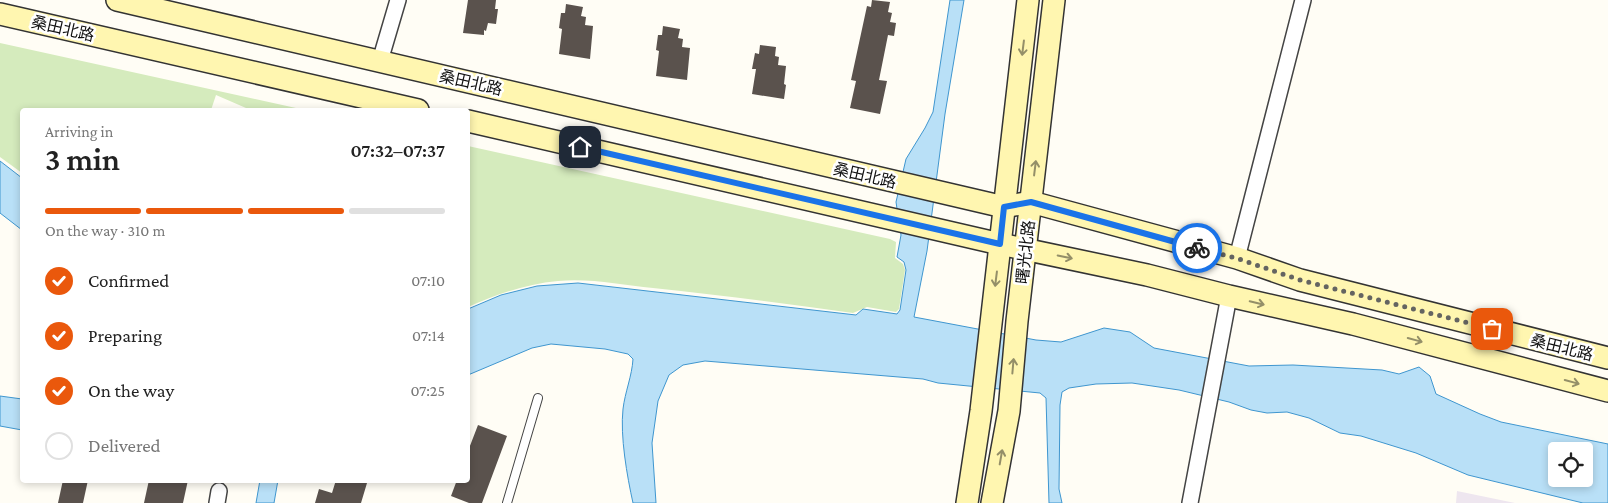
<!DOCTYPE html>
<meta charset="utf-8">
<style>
body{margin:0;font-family:"Crimson Pro","Noto Sans SC",serif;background:#f2f2f2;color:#222;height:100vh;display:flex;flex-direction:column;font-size:19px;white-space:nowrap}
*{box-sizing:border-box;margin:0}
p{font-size:16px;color:#767676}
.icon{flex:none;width:28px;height:28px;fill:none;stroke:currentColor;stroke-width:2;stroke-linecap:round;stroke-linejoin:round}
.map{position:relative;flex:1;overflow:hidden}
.panel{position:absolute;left:20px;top:108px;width:450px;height:375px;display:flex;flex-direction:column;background:#fff;border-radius:5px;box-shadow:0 2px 8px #0003}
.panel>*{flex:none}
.buttons{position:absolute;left:1548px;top:442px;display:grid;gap:10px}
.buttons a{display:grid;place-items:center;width:45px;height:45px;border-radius:5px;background:#fff;box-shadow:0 2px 8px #0003;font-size:25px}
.pin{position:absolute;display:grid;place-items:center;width:42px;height:42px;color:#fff;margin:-21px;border-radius:10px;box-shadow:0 2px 8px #0006}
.courier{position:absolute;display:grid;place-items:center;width:50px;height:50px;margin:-25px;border:4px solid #1a73e8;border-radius:50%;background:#fff;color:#222;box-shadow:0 1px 6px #0007}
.head em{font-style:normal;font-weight:600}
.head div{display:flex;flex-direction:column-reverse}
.head{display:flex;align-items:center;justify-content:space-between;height:85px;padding:0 25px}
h1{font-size:32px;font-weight:600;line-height:38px}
.bar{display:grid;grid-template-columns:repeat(4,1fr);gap:8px 5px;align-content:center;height:60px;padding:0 25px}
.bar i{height:6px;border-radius:4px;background:#e0e0e0}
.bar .active{background:#ea580c}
.bar p{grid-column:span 4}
ol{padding:0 25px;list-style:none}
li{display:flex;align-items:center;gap:15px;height:55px}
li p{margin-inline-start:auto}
li .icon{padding:5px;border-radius:50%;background:#ea580c;color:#fff;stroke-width:4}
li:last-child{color:#767676}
li i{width:28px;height:28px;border:2px solid #e0e0e0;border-radius:50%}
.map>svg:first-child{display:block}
</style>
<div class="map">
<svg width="1608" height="503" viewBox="0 0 1608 503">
<rect width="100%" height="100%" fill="#fffdf5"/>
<!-- industrial -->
<path fill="#eee6ef" d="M 1457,491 L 1515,503 L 1456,503 Z"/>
<!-- green -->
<g fill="#d5ebbd">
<path d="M 0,43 L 305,110 L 245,110 L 246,108 L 216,95 L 211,110 L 22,110 L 22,173 L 0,157 Z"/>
<path d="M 468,146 L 890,239 L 896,242 L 895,258 L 903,264 L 905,270 L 899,309 L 896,312 L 867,307 L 853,313 C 787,304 720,295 653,288 C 622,285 590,278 558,281 C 526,284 497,294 468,307 Z"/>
</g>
<!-- water -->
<g fill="#b9e0f7" stroke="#3f96cf" fill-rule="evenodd">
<path d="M 950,0 L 964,0 L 945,114 L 927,251 L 914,317 L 1036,340 L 1061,342 L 1104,328 L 1130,332 L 1154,348 L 1249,366 L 1293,365 L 1382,370 L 1399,374 L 1419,367 L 1430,376 L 1436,394 L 1480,414 L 1501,422 L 1608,444 L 1608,503 L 1583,503 L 1468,475 L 1416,453 L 1361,436 L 1340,433 L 1309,418 L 1287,412 L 1267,413 L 1251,410 L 1229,402 L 1179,390 L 1132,383 L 1096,384 L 1069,388 L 1062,392 L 1060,405 L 1059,489 L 1062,503 L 1049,503 L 1046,398 L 1040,393 L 938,383 L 923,379 L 705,361 L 683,365 L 669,375 L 658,401 L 652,443 L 656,503 L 633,503 C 627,476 620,436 623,409 C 625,392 632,376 633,359 L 628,354 L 605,349 L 551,344 L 532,348 L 468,375 L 468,309 L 501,295 L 537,286 L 578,283 L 856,315 L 863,309 L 897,314 L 900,310 L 906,270 L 904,262 L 897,257 L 901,235 L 896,202 L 906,159 L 925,128 L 933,112 ZM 1556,451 L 1584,451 L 1584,479 L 1556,479 Z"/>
<path d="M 0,161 L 22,178 L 22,230 L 0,213 Z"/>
<path d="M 0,396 L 22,399 L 22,430 L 0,426 Z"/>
<path d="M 260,480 L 278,480 L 274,503 L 256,503 Z"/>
</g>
<!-- building -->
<g fill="#5a524d">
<path d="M 468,0 L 496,0 L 495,9 L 498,9 L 496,24 L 488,23 L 486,31 L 484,30 L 484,35 L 463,33 Z"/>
<path d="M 872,0 L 890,2 L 888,12 L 892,13 L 890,22 L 896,23 L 894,36 L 888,35 L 879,80 L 887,81 L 880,114 L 850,108 L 856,81 L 851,80 L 867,6 L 871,7 Z"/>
<path d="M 566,4 L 583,7 L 581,16 L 586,17 L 585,25 L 593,26 L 590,59 L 559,54 L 562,29 L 559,28 L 561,13 L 565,13 Z"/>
<path d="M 663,26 L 680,29 L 678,38 L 683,39 L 682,47 L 690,48 L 687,80 L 656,76 L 659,51 L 656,50 L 658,35 L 662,35 Z"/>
<path d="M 760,45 L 776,47 L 775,56 L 779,57 L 778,65 L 786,66 L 784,84 L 786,85 L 784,99 L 752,94 L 756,69 L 752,69 L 755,53 L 759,54 Z"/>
<path d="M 478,425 L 507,436 L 482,503 L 469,503 L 451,496 L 457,480 L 468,480 L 468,451 Z"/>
<path d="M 63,480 L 88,480 L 83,503 L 58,503 Z"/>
<path d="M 149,480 L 188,480 L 183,503 L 144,503 Z"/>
<path d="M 336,480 L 358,480 L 367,483 L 361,503 L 315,503 L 319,489 L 332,493 Z"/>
</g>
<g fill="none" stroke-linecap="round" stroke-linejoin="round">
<!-- lane casing -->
<g stroke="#444" stroke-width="10">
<path id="lane" d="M 507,503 L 538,398"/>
</g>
<!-- street casing -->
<g stroke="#444" stroke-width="18">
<g id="street">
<path d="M 380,61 L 398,0"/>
<path d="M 1237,258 L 1303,0"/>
<path d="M 217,503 L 219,491"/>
<path d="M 1190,503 L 1229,296"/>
</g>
</g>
<!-- secondary casing -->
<g stroke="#333" stroke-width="24">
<g id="secondary">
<path d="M 117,0 L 1004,207 L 1031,202 L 1237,258 L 1300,280 L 1608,358"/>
<path d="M 0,14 L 418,110"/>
<path d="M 468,121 L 1000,244 L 1147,275 L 1229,296 L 1353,324 L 1608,391"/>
<path d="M 967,503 L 981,411 L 1028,0"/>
<path d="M 992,503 L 1009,411 L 1017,321 L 1054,0"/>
</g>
</g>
<!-- lane -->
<use href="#lane" stroke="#fff" stroke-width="8"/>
<!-- street -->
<use href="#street" stroke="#fff" stroke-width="15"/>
<!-- secondary -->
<use href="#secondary" stroke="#fff6b0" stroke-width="21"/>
</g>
<!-- one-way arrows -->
<defs><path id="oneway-shaft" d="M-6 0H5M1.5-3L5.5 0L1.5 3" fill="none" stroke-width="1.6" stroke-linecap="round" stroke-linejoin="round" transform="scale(1.25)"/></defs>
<g stroke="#948f68">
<use href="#oneway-shaft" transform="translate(1023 48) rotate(97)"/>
<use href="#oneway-shaft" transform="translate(1035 168) rotate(-83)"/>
<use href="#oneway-shaft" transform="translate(1065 257) rotate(12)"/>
<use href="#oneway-shaft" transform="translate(996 279) rotate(97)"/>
<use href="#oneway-shaft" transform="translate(1257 303) rotate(13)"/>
<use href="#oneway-shaft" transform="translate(1415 340) rotate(15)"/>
<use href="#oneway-shaft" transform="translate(1013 366) rotate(-85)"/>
<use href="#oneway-shaft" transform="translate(1572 382) rotate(15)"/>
<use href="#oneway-shaft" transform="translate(1001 457) rotate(-80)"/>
</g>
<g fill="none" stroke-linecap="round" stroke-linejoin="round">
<!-- done -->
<path stroke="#646461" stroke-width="5" stroke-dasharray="0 9" d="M 1197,248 L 1236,258 L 1300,280 L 1492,329"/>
<!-- route -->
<path stroke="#1a73e8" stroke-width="6" d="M 580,147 L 1000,244 L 1004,207 L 1031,202 L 1197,248"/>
</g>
<g text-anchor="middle" stroke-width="5" stroke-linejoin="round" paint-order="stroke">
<!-- street labels -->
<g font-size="16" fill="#111" stroke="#fff">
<text transform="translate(63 28) rotate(13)" y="6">桑田北路</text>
<text transform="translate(471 82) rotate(13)" y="6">桑田北路</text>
<text transform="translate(865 175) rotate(13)" y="6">桑田北路</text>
<text transform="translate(1025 252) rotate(-84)" y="6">曙光北路</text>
<text transform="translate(1562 347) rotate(14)" y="6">桑田北路</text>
</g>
</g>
</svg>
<div class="buttons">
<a><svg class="icon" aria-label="locate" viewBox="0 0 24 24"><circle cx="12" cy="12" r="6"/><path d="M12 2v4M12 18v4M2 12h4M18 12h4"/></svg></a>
</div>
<div class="pin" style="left:1492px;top:329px;background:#ea580c"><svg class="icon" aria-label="bag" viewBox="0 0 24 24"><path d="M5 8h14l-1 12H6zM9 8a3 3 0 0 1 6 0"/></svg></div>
<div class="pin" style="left:580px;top:147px;background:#1f2937"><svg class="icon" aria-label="home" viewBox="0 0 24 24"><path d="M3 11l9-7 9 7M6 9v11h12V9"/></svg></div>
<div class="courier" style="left:1197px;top:248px"><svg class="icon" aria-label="bike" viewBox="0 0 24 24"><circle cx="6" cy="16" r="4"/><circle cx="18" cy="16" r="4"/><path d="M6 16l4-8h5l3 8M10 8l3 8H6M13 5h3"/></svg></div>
<section class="panel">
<div class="head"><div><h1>3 min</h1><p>Arriving in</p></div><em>07:32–07:37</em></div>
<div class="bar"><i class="active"></i><i class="active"></i><i class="active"></i><i></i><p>On the way · 310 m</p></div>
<ol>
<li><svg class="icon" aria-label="check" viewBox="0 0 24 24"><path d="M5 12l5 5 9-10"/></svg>Confirmed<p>07:10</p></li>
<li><svg class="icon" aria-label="check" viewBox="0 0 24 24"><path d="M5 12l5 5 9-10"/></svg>Preparing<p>07:14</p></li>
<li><svg class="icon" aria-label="check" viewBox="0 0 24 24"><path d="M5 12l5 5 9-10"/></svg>On the way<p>07:25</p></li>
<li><i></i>Delivered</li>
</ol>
</section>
</div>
